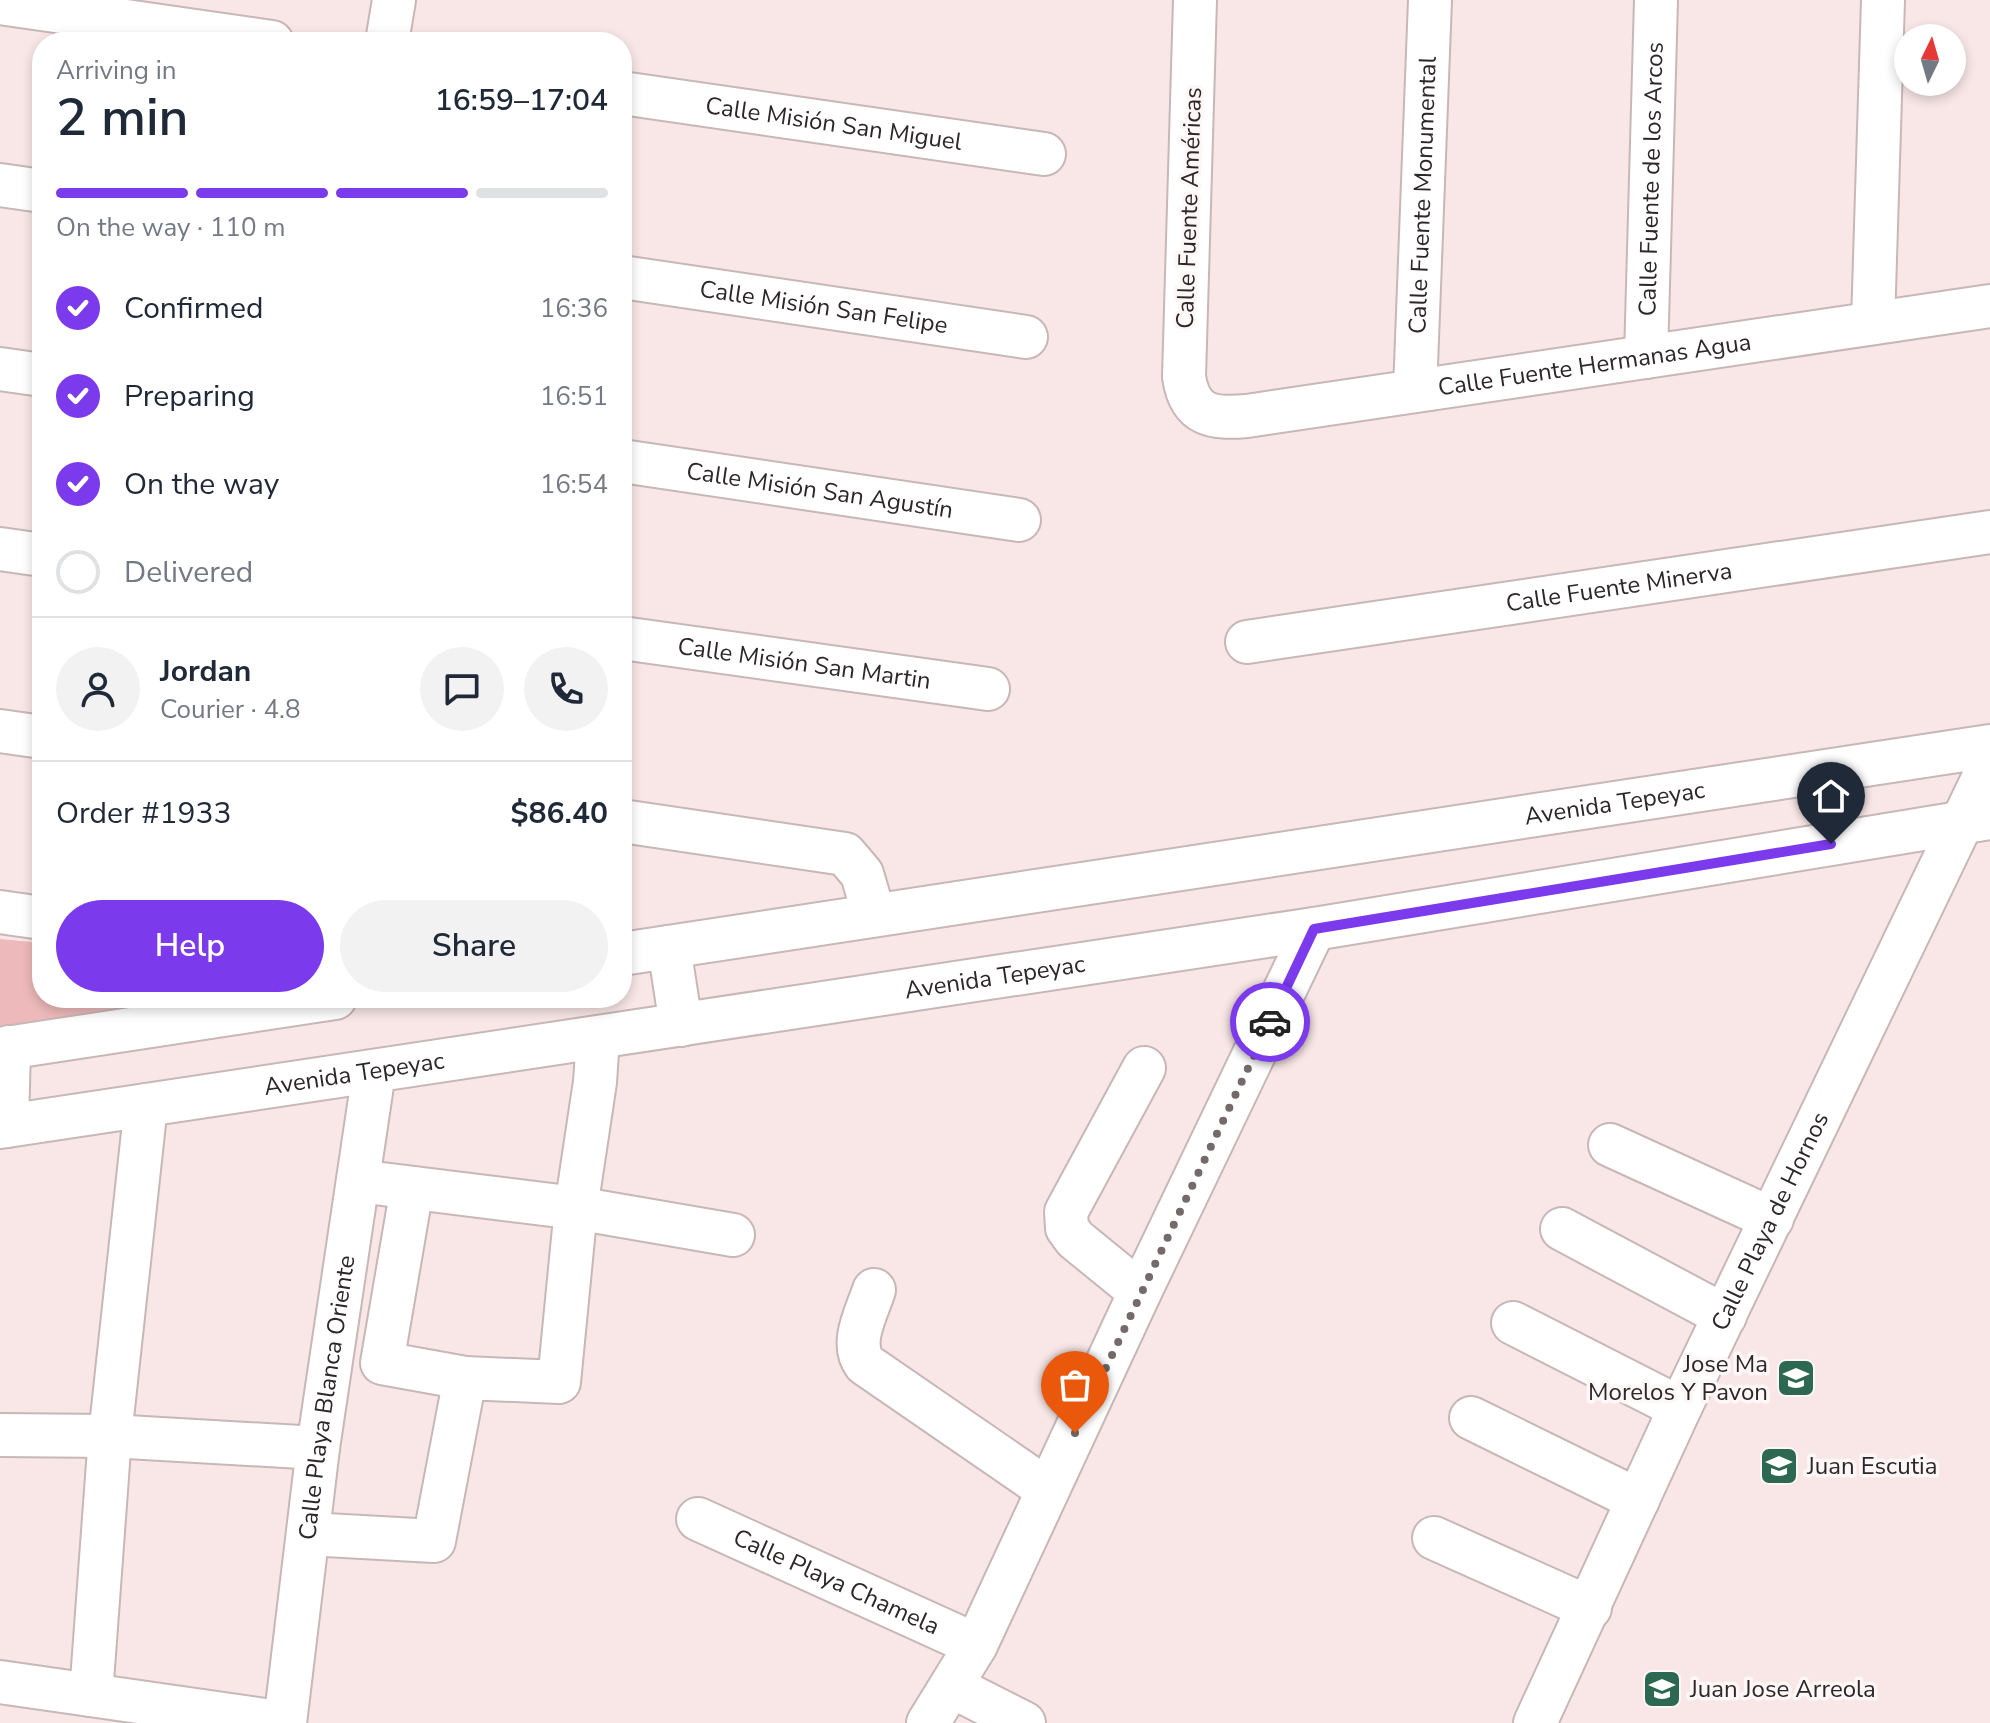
<!DOCTYPE html>
<meta charset="utf-8">
<style>
body{margin:0;font-family:"Nunito Sans",sans-serif;background:#f2f2f3;color:#1f2937;height:100vh;display:flex;flex-direction:column;font-size:30px;white-space:nowrap}
*{box-sizing:border-box;margin:0}
p{font-size:26px;color:#747a83}
.icon{flex:none;width:44px;height:44px;fill:none;stroke:currentColor;stroke-width:2;stroke-linecap:round;stroke-linejoin:round}
.map{position:relative;flex:1;overflow:hidden}
.panel{position:absolute;left:32px;top:32px;width:600px;height:976px;display:flex;flex-direction:column;background:#fff;border-radius:32px;box-shadow:0 4px 12px #0003}
.panel>*{flex:none}
.needle{width:52px;rotate:5deg}
.buttons{position:absolute;left:1894px;top:24px;display:grid;gap:16px}
.buttons a{display:grid;place-items:center;width:72px;height:72px;border-radius:50%;background:#fff;box-shadow:0 4px 12px #0003;font-size:40px}
.pin{position:absolute;display:grid;place-items:center;width:68px;height:68px;color:#fff;margin:-82px -34px;border-radius:50% 50% 50% 0;rotate:-45deg;box-shadow:0 0 8px #0007}
.pin .icon{rotate:45deg}
.courier{position:absolute;display:grid;place-items:center;width:80px;height:80px;margin:-40px;border:6px solid #7c3aed;border-radius:50%;background:#fff;color:#222;box-shadow:0 2px 10px #0007}
.summary em{font-style:normal;font-weight:600}
.summary div{display:flex;flex-direction:column-reverse}
.summary{display:flex;align-items:center;justify-content:space-between;height:136px;padding:0 24px}
h1{font-size:52px;font-weight:600;line-height:60px}
.bar{display:grid;grid-template-columns:repeat(4,1fr);gap:12px 8px;align-content:center;height:96px;padding:0 24px}
.bar i{height:10px;border-radius:6px;background:#e0e1e3}
.bar .current{background:#7c3aed}
.bar p{grid-column:span 4}
.line{display:flex;align-items:center;gap:20px;padding:0 24px;border-top:2px solid #e0e1e3}
.line div{flex:1}
.round{display:grid;place-items:center;flex:none;width:84px;height:84px;border-radius:42px;background:#f2f2f3}
ol{padding:0 24px;list-style:none}
li{display:flex;align-items:center;gap:24px;height:88px}
li p{margin-inline-start:auto}
li .icon{padding:8px;border-radius:50%;background:#7c3aed;color:#fff;stroke-width:4}
li:last-child{color:#747a83}
li i{width:44px;height:44px;border:4px solid #e0e1e3;border-radius:50%}
.cta{display:flex;gap:16px;margin-top:auto;padding:16px 24px}
.cta a{flex:1;height:92px;border-radius:48px;background:#7c3aed;color:#fff;font-size:32px;font-weight:600;line-height:92px;text-align:center}
.cta a+a{background:#f2f2f3;color:#1f2937}
.map>svg:first-child{display:block}
</style>
<div class="map">
<svg width="1990" height="1723" viewBox="0 0 1990 1723">
<rect width="100%" height="100%" fill="#f9e7e7"/>
<!-- green -->
<path fill="#eeb9ba" d="M 0,939 L 42,943 L 42,998 L 137,998 L 135,1006 L 121,1022 L 0,1034 Z"/>
<g fill="none" stroke-linecap="round" stroke-linejoin="round">
<!-- minor casing -->
<g stroke="#c8b7b7" stroke-width="46">
<g id="minor">
<path id="s1" d="M 1195,0 L 1184,377 C 1190,416 1212,419 1247,416 L 1990,306"/>
<path d="M 0,3 L 272,42"/>
<path d="M 387,42 L 394,0"/>
<path id="s2" d="M 622,93 L 1044,154"/>
<path d="M 0,185 L 42,191"/>
<path id="s3" d="M 622,277 L 1026,337"/>
<path d="M 1873,323 L 1883,0"/>
<path id="s4" d="M 1646,357 L 1656,0"/>
<path d="M 0,369 L 42,375"/>
<path id="s5" d="M 1415,391 L 1430,0"/>
<path id="s6" d="M 622,461 L 1019,520"/>
<path d="M 0,549 L 42,555"/>
<path id="s7" d="M 622,638 L 988,689"/>
<path id="s8" d="M 1247,642 L 1990,532"/>
<path d="M 0,731 L 42,737"/>
<path d="M 622,821 L 845,854 L 862,874 L 874,915"/>
<path d="M 0,912 L 42,918"/>
<path d="M 669,947 L 681,1025"/>
<path id="s9" d="M 622,954 L 1990,746"/>
<path d="M 598,1038 L 595,1082 L 576,1208 L 733,1235"/>
<path d="M 0,1049 L 335,998"/>
<path d="M 7,1126 L 9,1047"/>
<path id="s10" d="M 0,1127 L 1314,929 L 1990,818"/>
<path d="M 1610,1145 L 1772,1219"/>
<path d="M 412,1188 L 382,1363 L 465,1378"/>
<path d="M 1562,1229 L 1725,1316"/>
<path d="M 874,1290 C 867,1312 849,1343 865,1364 L 1048,1490"/>
<path d="M 1140,1292 L 1075,1239 L 1067,1228 L 1066,1212 L 1144,1068"/>
<path d="M 1513,1323 L 1680,1408"/>
<path d="M 1471,1418 L 1638,1500"/>
<path d="M 0,1435 L 110,1436 L 318,1448"/>
<path id="s11" d="M 698,1519 L 976,1645"/>
<path d="M 308,1534 L 434,1541 L 465,1378 L 559,1382 L 576,1208 L 358,1181"/>
<path d="M 1434,1538 L 1590,1608"/>
<path d="M 0,1682 L 285,1723"/>
<path d="M 951,1686 L 1024,1723"/>
<path d="M 91,1695 L 110,1436 L 146,1105"/>
<path id="s12" d="M 285,1723 L 318,1448 L 374,1072"/>
<path d="M 928,1723 L 976,1645 L 1140,1292 L 1314,929"/>
<path id="s13" d="M 1535,1723 L 1680,1408 L 1990,764"/>
</g>
</g>
<!-- minor -->
<use href="#minor" stroke="#fff" stroke-width="42"/>
</g>
<g fill="none" stroke-linecap="round" stroke-linejoin="round">
<!-- done -->
<path stroke="#746a6a" stroke-width="8" stroke-dasharray="0 14.4" d="M 1075,1433 L 1270,1022"/>
<!-- route -->
<path stroke="#7c3aed" stroke-width="10" d="M 1270,1022 L 1314,929 L 1831,844"/>
</g>
<!-- icons -->
<defs>
<g id="school-square" transform="scale(2)"><rect x="-9" y="-9" width="18" height="18" rx="4" fill="#2c6852" stroke="#fef7f7"/><path d="M0-5L7-2L0 1L-7-2ZM-4 1L0 2.5L4 1V4Q0 6-4 4Z" fill="#fff"/></g>
</defs>
<g fill-rule="evenodd">
<use href="#school-square" x="1796" y="1378"/>
<use href="#school-square" x="1779" y="1466"/>
<use href="#school-square" x="1662" y="1689"/>
</g>
<g text-anchor="middle" stroke-width="7" stroke-linejoin="round" paint-order="stroke">
<!-- street labels -->
<g font-size="24" fill="#2d2727" stroke="#fef7f7">
<text dy="8" stroke="none"><textPath href="#s2" startOffset="214">Calle Misión San Miguel</textPath></text>
<text dy="8" stroke="none"><textPath href="#s4" startOffset="178">Calle Fuente de los Arcos</textPath></text>
<text dy="8" stroke="none"><textPath href="#s5" startOffset="196">Calle Fuente Monumental</textPath></text>
<text transform="translate(1189 208) rotate(-88)" y="8">Calle Fuente Américas</text>
<text dy="8" stroke="none"><textPath href="#s3" startOffset="204">Calle Misión San Felipe</textPath></text>
<text dy="8" stroke="none"><textPath href="#s1" startOffset="814">Calle Fuente Hermanas Agua</textPath></text>
<text dy="8" stroke="none"><textPath href="#s6" startOffset="200">Calle Misión San Agustín</textPath></text>
<text dy="8" stroke="none"><textPath href="#s8" startOffset="376">Calle Fuente Minerva</textPath></text>
<text dy="8" stroke="none"><textPath href="#s7" startOffset="184">Calle Misión San Martin</textPath></text>
<text dy="8" stroke="none"><textPath href="#s9" startOffset="1004">Avenida Tepeyac</textPath></text>
<text dy="8" stroke="none"><textPath href="#s10" startOffset="1006">Avenida Tepeyac</textPath></text>
<text dy="8" stroke="none"><textPath href="#s10" startOffset="358">Avenida Tepeyac</textPath></text>
<text dy="8" stroke="none"><textPath href="#s13" startOffset="554">Calle Playa de Hornos</textPath></text>
<text dy="8" stroke="none"><textPath href="#s12" startOffset="328">Calle Playa Blanca Oriente</textPath></text>
<text dy="8" stroke="none"><textPath href="#s11" startOffset="152">Calle Playa Chamela</textPath></text>
</g>
<!-- poi labels -->
<g font-size="24" fill="#2d2727" stroke="#fef7f7" text-anchor="start">
<text x="1768" y="1372" text-anchor="end">Jose Ma<tspan x="1768" dy="28">Morelos Y Pavon</tspan></text>
<text x="1807" y="1474">Juan Escutia</text>
<text x="1690" y="1697">Juan Jose Arreola</text>
</g>
</g>
</svg>
<div class="buttons">
<a><svg class="needle" viewBox="-14 -14 28 28"><path d="M0-13l5 13h-10z" fill="#e53935"/><path d="M0 13l5-13h-10z" fill="#747a83"/></svg></a>
</div>
<div class="pin" style="left:1075px;top:1433px;background:#ea580c"><svg class="icon" aria-label="bag" viewBox="0 0 24 24"><path d="M5 8h14l-1 12H6zM9 8a3 3 0 0 1 6 0"/></svg></div>
<div class="pin" style="left:1831px;top:844px;background:#1f2937"><svg class="icon" aria-label="home" viewBox="0 0 24 24"><path d="M3 11l9-7 9 7M6 9v11h12V9"/></svg></div>
<div class="courier" style="left:1270px;top:1022px"><svg class="icon" aria-label="car" viewBox="0 0 24 24"><path d="M5 17H2v-5l4-1 3-4h7l3 4 3 1v5h-3M9 17h6M6 11h13"/><circle cx="7" cy="17" r="2"/><circle cx="17" cy="17" r="2"/></svg></div>
<section class="panel">
<div class="summary"><div><h1>2 min</h1><p>Arriving in</p></div><em>16:59–17:04</em></div>
<div class="bar"><i class="current"></i><i class="current"></i><i class="current"></i><i></i><p>On the way · 110 m</p></div>
<ol>
<li><svg class="icon" aria-label="check" viewBox="0 0 24 24"><path d="M5 12l5 5 9-10"/></svg>Confirmed<p>16:36</p></li>
<li><svg class="icon" aria-label="check" viewBox="0 0 24 24"><path d="M5 12l5 5 9-10"/></svg>Preparing<p>16:51</p></li>
<li><svg class="icon" aria-label="check" viewBox="0 0 24 24"><path d="M5 12l5 5 9-10"/></svg>On the way<p>16:54</p></li>
<li><i></i>Delivered</li>
</ol>
<div class="line" style="height:144px"><a class="round"><svg class="icon" aria-label="person" viewBox="0 0 24 24"><circle cx="12" cy="8" r="4"/><path d="M4 21q1-7 8-7t8 7"/></svg></a><div><b>Jordan</b><p>Courier · 4.8</p></div><a class="round"><svg class="icon" aria-label="chat" viewBox="0 0 24 24"><path d="M4 5h16v11H9l-5 4z"/></svg></a><a class="round"><svg class="icon" aria-label="phone" viewBox="0 0 24 24"><path d="M5 4h4l2 5-3 2q2 4 5 5l2-3 5 2v4C11 20 4 13 5 4z"/></svg></a></div>
<div class="line" style="height:104px"><div>Order #1933</div><b>$86.40</b></div>
<div class="cta"><a>Help</a><a>Share</a></div>
</section>
</div>
